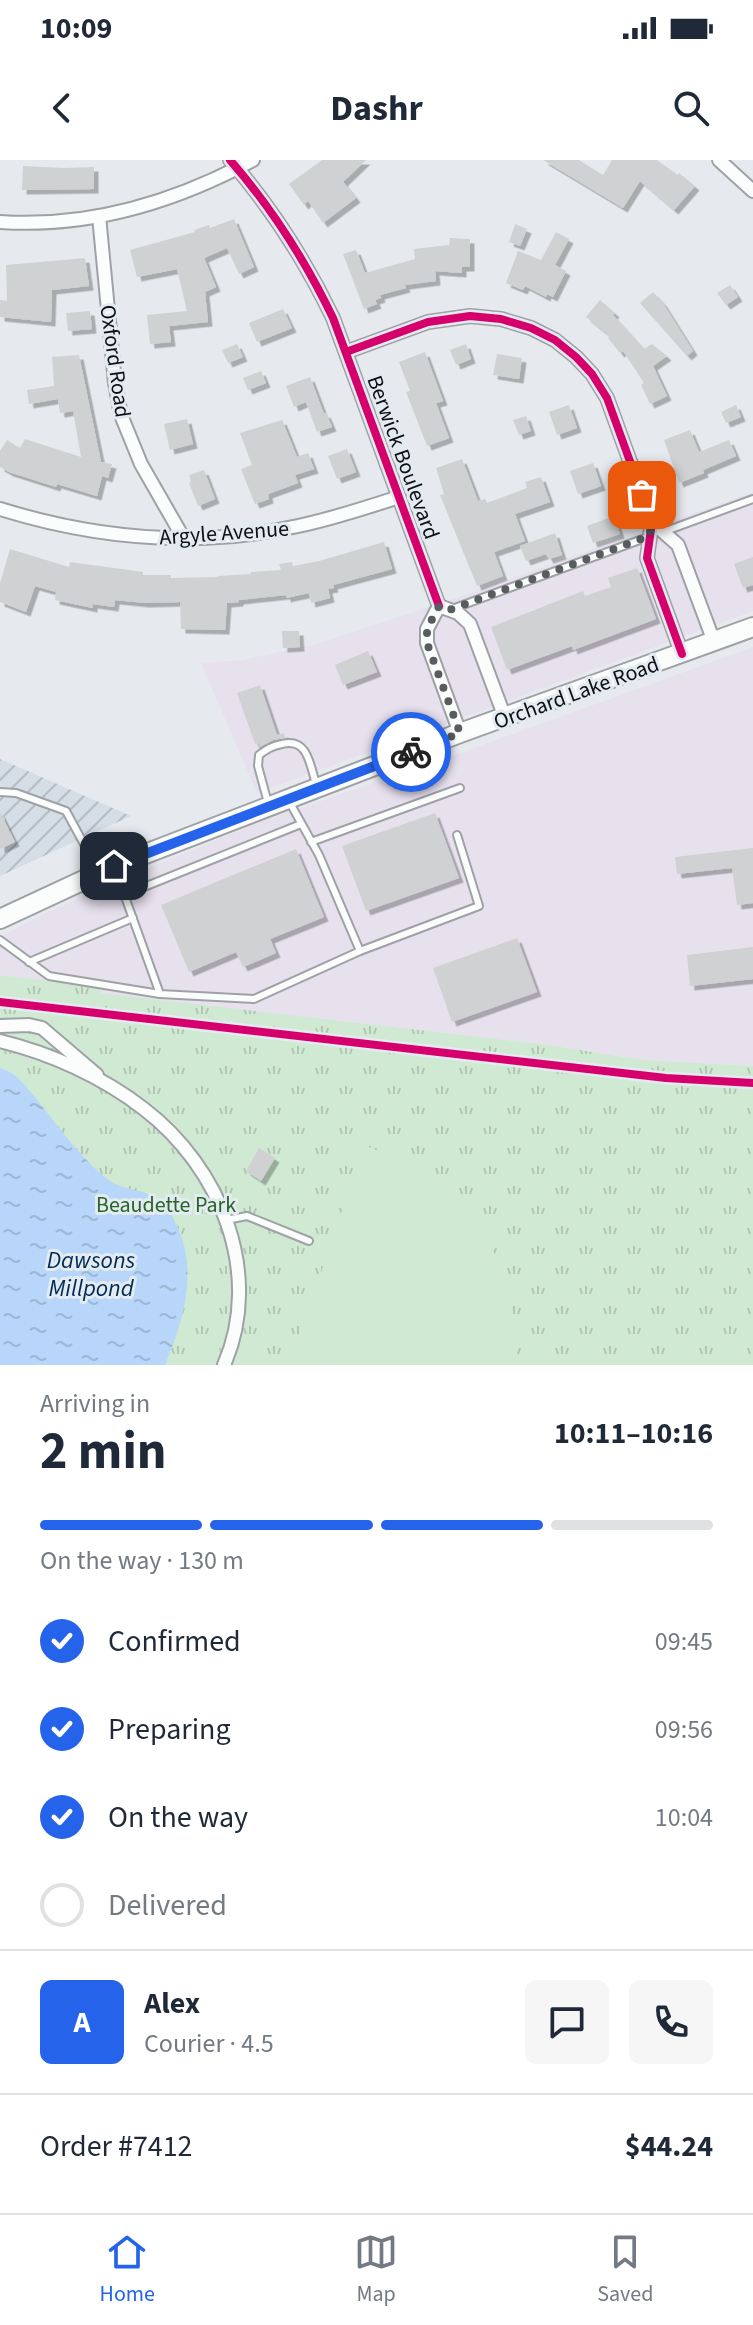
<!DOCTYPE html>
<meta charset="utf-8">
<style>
body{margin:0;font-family:"Source Sans 3",sans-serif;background:#f6f6f7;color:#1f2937;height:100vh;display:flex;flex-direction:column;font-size:30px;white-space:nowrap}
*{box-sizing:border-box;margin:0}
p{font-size:26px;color:#747a83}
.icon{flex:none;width:44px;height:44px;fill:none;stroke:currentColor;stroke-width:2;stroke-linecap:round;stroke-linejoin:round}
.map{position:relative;height:1205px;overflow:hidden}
.sheet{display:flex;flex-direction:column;background:#fff;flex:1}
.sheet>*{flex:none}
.pin{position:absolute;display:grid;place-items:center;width:68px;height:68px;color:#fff;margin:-34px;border-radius:16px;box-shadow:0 4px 12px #0006}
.courier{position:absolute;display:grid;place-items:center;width:80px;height:80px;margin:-40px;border:6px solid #2563eb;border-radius:50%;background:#fff;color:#222;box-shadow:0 2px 10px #0007}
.head em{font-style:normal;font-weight:700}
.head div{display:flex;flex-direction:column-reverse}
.head{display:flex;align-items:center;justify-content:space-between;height:136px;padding:0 40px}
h1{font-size:52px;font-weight:700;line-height:60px}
.bar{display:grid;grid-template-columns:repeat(4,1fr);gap:12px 8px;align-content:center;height:96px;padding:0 40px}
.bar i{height:10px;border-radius:6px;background:#e0e1e3}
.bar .selected{background:#2563eb}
.bar p{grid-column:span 4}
.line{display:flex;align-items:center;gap:20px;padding:0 40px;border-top:2px solid #e0e1e3}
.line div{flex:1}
.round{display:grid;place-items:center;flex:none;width:84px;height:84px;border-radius:12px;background:#f6f6f7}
ol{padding:0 40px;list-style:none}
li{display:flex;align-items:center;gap:24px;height:88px}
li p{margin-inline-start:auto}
li .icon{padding:8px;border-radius:50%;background:#2563eb;color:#fff;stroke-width:4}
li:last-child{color:#747a83}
li i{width:44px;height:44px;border:4px solid #e0e1e3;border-radius:50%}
.status{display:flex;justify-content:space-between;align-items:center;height:56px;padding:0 40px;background:#fff;direction:ltr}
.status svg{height:22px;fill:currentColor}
header{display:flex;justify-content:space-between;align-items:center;height:104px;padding:0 40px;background:#fff;font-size:36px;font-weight:700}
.tabs{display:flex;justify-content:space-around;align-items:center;height:112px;border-top:2px solid #e0e1e3;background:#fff;font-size:22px;color:#747a83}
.tabs a{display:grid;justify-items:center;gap:4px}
.tabs .selected{color:#2563eb}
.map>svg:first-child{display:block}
</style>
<div class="status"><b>10:09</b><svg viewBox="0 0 49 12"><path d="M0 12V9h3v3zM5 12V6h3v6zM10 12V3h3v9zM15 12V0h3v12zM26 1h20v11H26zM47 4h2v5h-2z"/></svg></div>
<header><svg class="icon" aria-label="back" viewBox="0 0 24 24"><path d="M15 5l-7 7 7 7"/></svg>Dashr<svg class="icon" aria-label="search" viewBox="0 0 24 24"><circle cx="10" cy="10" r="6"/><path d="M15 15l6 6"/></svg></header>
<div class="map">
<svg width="753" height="1205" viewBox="0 0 753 1205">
<defs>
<pattern id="industrial-furrows" width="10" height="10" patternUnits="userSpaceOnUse" patternTransform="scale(2)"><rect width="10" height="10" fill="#d5dde6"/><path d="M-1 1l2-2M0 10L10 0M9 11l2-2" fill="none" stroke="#b6bcc4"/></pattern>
<pattern id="grass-tufts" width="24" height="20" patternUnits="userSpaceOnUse" patternTransform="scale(2)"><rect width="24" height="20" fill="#d0e9d3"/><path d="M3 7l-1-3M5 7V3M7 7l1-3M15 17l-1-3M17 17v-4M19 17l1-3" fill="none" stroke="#b1c7b4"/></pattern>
<pattern id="water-ripples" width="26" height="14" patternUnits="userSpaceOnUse" patternTransform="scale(2)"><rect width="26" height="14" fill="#b7d6f9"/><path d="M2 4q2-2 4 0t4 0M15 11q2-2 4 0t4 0" fill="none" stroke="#9cb6d4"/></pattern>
<filter id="shadow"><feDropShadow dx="4.5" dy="4.5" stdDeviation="0" flood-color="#0004"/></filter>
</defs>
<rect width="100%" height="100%" fill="#e6eaee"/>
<!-- commercial -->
<g fill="#e7e1ee">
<path d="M 753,332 L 753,451 L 257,633 L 201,503 L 243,500 L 317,484 L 462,436 Z"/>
<path d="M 753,487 L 753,906 L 643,900 L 548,885 L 99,833 L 102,827 L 0,815 L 0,777 L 48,752 L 136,713 L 260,662 L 460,593 Z"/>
</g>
<!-- industrial -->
<path fill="url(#industrial-furrows)" d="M 0,599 L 131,656 L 0,716 Z"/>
<!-- grass -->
<path fill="url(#grass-tufts)" d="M 0,815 L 102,827 L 100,833 L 548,885 L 643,900 L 753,906 L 753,1205 L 0,1205 Z"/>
<!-- pitch -->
<path fill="#d0e9d3" d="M 364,985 C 393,997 422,1008 446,1028 C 454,1034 460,1043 466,1051 C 504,1094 519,1149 515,1205 L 321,1205 L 301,1198 L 296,1187 Z"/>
<!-- water -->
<path fill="url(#water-ripples)" d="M 0,908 L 12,913 L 21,921 C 50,953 73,991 106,1018 C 121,1031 142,1028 157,1039 C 168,1046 173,1057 178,1068 C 198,1113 183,1162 165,1205 L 0,1205 Z"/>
<!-- building -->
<g fill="#d0d1d2" filter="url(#shadow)">
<path d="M 322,0 L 366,0 L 343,22 L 356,38 L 323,63 L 308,41 L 304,45 L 289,24 Z"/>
<path d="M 543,0 L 579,0 L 603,15 L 612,0 L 657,0 L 678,15 L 679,13 L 695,26 L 674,50 L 640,21 L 623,48 Z"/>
<path d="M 23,6 L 64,8 L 94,7 L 94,29 L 22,30 Z"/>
<path d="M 234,59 L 254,107 L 239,114 L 227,88 L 204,98 L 216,127 L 205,132 L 208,162 L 169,166 L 171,182 L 150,184 L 147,155 L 187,151 L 177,109 L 137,117 L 130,90 L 195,72 L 194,70 L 209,65 L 210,68 Z"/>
<path d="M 515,64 L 527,69 L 520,86 L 509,82 Z"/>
<path d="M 556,72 L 569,79 L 555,105 L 566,111 L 553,137 L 547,134 L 546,137 L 525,126 L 523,130 L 506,123 L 518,91 L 541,100 Z"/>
<path d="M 450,78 L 470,79 L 470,107 L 462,107 L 462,113 L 435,111 L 436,121 L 405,125 L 406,128 L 380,135 L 381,138 L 375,140 L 377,144 L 364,149 L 343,94 L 356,90 L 365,113 L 415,99 L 414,89 L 449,85 Z"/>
<path d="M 85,98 L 89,126 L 52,130 L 51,162 L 0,157 L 0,140 L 7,141 L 6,105 Z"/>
<path d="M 730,125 L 738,137 L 726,145 L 717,133 Z"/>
<path d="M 653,132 L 663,143 L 693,191 L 687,196 L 640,143 Z"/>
<path d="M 600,140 L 615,153 L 613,155 L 644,189 L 652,184 L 667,196 L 653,206 L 667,236 L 650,244 L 641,225 L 644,223 L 623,191 L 620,193 L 608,178 L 610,176 L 586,157 Z"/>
<path d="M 283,149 L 292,168 L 257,182 L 249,163 Z"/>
<path d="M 90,151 L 92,169 L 68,171 L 66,153 Z"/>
<path d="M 237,184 L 243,197 L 228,203 L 222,190 Z"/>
<path d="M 466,184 L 471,199 L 456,205 L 450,190 Z"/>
<path d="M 425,192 L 443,241 L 436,243 L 449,278 L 427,286 L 406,232 L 410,231 L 399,202 Z"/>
<path d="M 497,194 L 522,198 L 519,219 L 493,215 Z"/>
<path d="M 79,195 L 101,302 L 112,304 L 108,318 L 102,316 L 97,336 L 57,324 L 56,327 L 9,312 L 0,307 L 0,291 L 7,280 L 20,288 L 25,279 L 81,297 L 73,251 L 60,253 L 58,239 L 29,244 L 27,230 L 54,226 L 52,197 Z"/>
<path d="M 261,211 L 266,223 L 248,230 L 243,218 Z"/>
<path d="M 310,217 L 324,254 L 326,253 L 332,267 L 317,272 L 306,242 L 294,247 L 286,226 Z"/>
<path d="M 569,245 L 577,268 L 557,275 L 549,252 Z"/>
<path d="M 736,245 L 741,257 L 726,263 L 721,252 Z"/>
<path d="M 526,256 L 531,271 L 519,275 L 513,260 Z"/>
<path d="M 187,259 L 193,284 L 170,290 L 164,264 Z"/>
<path d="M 282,260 L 297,297 L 308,293 L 314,309 L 295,315 L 298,323 L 268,334 L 269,339 L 255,344 L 241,309 L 252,305 L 240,273 Z"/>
<path d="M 690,270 L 699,292 L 729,280 L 736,296 L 703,310 L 704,313 L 679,323 L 664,280 Z"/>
<path d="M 347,289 L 356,312 L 337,319 L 328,296 Z"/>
<path d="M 462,299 L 478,341 L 485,339 L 487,343 L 527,328 L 525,322 L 541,317 L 550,342 L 515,354 L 525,381 L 494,392 L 503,416 L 477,426 L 440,335 L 444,334 L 436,308 Z"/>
<path d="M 593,303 L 601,326 L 578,334 L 570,311 Z"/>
<path d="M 204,310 L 215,339 L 198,346 L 189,323 L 191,322 L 189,315 Z"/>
<path d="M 614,356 L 620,374 L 593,383 L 587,366 Z"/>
<path d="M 555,373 L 562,395 L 549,399 L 546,394 L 526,401 L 520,386 Z"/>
<path d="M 384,382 L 392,409 L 333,425 L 334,428 L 328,429 L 330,438 L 311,443 L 309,433 L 286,438 L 286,435 L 239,440 L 239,442 L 227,443 L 225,470 L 181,469 L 180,442 L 145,443 L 115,440 L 114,447 L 93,444 L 93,448 L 55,440 L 56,432 L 35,426 L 26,452 L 0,442 L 0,423 L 10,389 L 69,407 L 70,402 L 143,412 L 143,415 L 171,415 L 171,418 L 218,417 L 218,416 L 251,414 L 251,412 L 281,410 L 279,404 L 292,402 L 293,406 L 319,401 Z"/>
<path d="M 753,397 L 753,425 L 743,428 L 734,404 Z"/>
<path d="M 637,408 L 656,459 L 573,490 L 572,486 L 507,510 L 491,467 L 583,431 L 585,436 L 611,427 L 608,418 Z"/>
<path d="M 282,471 L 299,471 L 300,487 L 283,488 Z"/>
<path d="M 368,491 L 377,512 L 343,525 L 335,505 Z"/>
<path d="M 260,525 L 277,575 L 284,573 L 285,578 L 273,580 L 260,587 L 259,583 L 255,584 L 237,533 Z"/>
<path d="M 0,652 L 15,682 L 0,689 Z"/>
<path d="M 435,653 L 459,718 L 366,751 L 342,686 Z"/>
<path d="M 753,688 L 753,743 L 737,745 L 732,708 L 677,714 L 675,697 Z"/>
<path d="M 296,689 L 324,757 L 270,779 L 276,793 L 243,807 L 236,792 L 189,812 L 161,745 Z"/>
<path d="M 517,778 L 537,832 L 452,862 L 433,808 Z"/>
<path d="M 753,787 L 753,819 L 690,826 L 687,795 Z"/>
<path d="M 259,988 L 275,998 L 261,1021 L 246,1011 Z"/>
</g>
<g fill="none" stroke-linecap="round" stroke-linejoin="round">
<!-- lane casing -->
<g stroke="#9fa2a5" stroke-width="10">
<g id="lane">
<path d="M 663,372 L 753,339"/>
<path d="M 452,449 L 648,377"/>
<path d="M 0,632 L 16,633 L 66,651 L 98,710"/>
<path d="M 268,643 L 258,606 L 259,595 C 267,589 272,586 282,584 C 309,577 310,607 317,627"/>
<path d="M 311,682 L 460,628"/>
<path d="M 115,709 L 160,834"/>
<path d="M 124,735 L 301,664"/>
<path d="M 0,780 L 49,816 L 160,834 L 254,839 L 360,791 L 319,695 L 290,643"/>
<path d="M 360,791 L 479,746 L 457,675"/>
<path d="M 29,802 L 133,758"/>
<path d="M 226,1060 L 247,1056 L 309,1081"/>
</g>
</g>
<!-- street casing -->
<g stroke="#9fa2a5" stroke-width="16">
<g id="street">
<path d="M 230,0 C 271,47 306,102 333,158 L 439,446"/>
<path d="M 719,0 L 753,31"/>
<path d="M 99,56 L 115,223 L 121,255 L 141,304 L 184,379"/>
<path d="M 0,62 C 89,68 175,42 253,0"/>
<path d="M 346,192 L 428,162 L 470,156 L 501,159 L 531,168 L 555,180 L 576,197 L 592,214 L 607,238 L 652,362 L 647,398 L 682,494"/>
<path d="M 0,349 C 97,379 198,388 298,366 C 332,359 365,348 399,337"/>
<path d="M 652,362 L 678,385 L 714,482"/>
<path d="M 439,446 L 458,453 L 470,464 L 505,558"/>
<path d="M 439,446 L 427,469 L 427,483 L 460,573"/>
<path d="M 0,866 L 29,865 L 42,868 L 97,915"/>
<path d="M 0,881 C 50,893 103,917 144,949 C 220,1007 264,1113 224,1205"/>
</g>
</g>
<!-- secondary casing -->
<g stroke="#9fa2a5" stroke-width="22">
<path id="secondary" d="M 0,759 L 114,706 L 460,573 L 753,467"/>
</g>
<!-- lane -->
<use href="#lane" stroke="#fbfcfc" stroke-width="6"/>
<!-- street -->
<use href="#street" stroke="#fbfcfc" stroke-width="12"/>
<!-- secondary -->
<use href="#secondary" stroke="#fbfcfc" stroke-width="18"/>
<!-- cycleway casing -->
<g stroke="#e3ebf1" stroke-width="13">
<g id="cycleway">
<path d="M 230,0 C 271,47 306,102 333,158 L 439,446"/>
<path d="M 346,192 L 428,162 L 470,156 L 501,159 L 531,168 L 555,180 L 576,197 L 592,214 L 607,238 L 652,362 L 647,398 L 682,494"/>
<path d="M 0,842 L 666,918 L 753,923"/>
</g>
</g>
<!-- cycleway -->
<use href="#cycleway" stroke="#d6006c" stroke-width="8"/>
</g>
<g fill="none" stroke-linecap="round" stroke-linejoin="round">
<!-- done -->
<path stroke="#595c5f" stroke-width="8" stroke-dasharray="0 14.4" d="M 411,592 L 460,573 L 427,483 L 427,469 L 439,446 L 449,450 L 649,376 L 652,362 L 642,335"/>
<!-- route -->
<path stroke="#2563eb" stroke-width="10" d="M 114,706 L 411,592"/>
</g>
<g text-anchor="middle" stroke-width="6" stroke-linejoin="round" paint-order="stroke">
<!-- street labels -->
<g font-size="22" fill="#0d0f12" stroke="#e3ebf1">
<text transform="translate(116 201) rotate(82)" y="8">Oxford Road</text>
<text transform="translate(404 297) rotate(70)" y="8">Berwick Boulevard</text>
<text transform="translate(224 372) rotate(-4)" y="8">Argyle Avenue</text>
<text transform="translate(576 532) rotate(-20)" y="8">Orchard Lake Road</text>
</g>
<!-- park labels -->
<g font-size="22" fill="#286529" stroke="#e3ebf1">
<text x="166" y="1052">Beaudette Park</text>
</g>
<!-- water labels -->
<g font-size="24" font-style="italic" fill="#002b56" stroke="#e3ebf1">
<text x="91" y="1108">Dawsons<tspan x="91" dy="28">Millpond</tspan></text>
</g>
</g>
</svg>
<div class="pin" style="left:642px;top:335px;background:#ea580c"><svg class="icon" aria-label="bag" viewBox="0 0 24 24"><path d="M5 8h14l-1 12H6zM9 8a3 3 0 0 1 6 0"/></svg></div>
<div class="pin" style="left:114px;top:706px;background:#1f2937"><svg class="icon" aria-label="home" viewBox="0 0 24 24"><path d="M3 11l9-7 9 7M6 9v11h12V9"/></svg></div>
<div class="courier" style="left:411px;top:592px"><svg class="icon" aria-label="bike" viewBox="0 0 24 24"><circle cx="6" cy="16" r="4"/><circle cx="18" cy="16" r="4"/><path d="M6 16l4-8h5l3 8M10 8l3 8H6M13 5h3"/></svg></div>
</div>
<section class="sheet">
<div class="head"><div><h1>2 min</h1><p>Arriving in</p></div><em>10:11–10:16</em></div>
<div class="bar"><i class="selected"></i><i class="selected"></i><i class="selected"></i><i></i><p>On the way · 130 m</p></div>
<ol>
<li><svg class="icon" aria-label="check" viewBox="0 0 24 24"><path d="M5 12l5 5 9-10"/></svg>Confirmed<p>09:45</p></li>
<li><svg class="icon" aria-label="check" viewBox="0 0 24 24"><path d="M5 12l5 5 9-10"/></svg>Preparing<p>09:56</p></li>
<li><svg class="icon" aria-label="check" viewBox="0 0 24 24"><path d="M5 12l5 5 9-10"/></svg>On the way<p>10:04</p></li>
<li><i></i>Delivered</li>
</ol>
<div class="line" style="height:144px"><b class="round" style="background:#2563eb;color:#fff">A</b><div><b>Alex</b><p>Courier · 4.5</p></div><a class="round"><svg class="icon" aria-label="chat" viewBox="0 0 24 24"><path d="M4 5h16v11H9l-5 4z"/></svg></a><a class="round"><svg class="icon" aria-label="phone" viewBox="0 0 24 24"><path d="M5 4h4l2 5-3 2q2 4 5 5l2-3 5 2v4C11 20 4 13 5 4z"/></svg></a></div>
<div class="line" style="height:104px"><div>Order #7412</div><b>$44.24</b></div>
</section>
<nav class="tabs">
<a class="selected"><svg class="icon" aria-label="home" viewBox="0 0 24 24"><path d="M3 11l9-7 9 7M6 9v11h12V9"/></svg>Home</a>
<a><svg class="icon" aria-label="map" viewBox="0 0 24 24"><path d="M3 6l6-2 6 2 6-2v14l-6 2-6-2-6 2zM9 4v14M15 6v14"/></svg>Map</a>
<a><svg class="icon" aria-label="saved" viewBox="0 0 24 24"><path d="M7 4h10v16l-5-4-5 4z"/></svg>Saved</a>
</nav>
